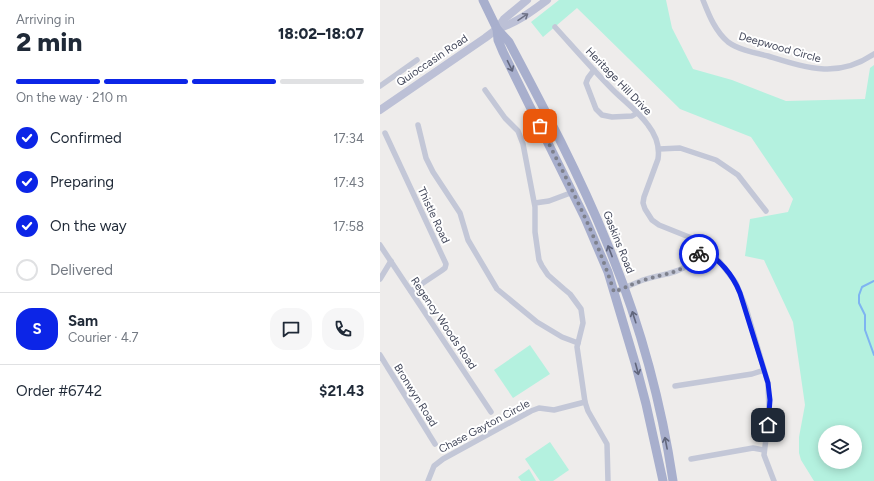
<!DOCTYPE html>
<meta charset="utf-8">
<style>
body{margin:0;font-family:Figtree,sans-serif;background:#f6f6f7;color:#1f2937;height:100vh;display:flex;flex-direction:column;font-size:15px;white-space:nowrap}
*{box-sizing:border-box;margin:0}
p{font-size:13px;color:#747a83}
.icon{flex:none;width:22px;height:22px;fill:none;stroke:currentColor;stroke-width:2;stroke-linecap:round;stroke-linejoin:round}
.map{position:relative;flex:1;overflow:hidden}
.drawer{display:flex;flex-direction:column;background:#fff;width:380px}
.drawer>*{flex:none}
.buttons{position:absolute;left:438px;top:425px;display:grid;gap:8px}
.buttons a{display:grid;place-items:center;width:44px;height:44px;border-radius:50%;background:#fff;box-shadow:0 2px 10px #0003;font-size:20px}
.pin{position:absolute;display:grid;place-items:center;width:34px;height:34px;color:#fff;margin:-17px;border-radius:8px;box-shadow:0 2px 6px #0006}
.courier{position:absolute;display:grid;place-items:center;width:40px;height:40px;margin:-20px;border:3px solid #0c25e7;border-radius:50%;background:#fff;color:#222;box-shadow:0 1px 5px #0007}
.summary em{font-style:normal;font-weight:800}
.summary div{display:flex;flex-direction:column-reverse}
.summary{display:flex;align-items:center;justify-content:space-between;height:68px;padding:0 16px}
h1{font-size:26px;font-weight:800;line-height:30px}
.bar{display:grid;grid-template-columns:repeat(4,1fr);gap:6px 4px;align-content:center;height:48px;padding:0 16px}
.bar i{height:5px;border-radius:3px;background:#e0e1e3}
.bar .selected{background:#0c25e7}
.bar p{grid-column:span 4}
.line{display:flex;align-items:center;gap:10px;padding:0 16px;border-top:1px solid #e0e1e3}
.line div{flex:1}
.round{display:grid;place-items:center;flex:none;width:42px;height:42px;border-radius:16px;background:#f6f6f7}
ol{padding:0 16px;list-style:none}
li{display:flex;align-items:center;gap:12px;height:44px}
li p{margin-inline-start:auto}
li .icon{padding:4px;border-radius:50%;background:#0c25e7;color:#fff;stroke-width:4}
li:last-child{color:#747a83}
li i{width:22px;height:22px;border:2px solid #e0e1e3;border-radius:50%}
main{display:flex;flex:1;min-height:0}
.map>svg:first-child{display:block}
</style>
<main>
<section class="drawer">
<div class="summary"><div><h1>2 min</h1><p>Arriving in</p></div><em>18:02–18:07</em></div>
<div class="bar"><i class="selected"></i><i class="selected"></i><i class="selected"></i><i></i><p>On the way · 210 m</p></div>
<ol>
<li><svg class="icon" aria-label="check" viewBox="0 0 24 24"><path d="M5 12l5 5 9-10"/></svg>Confirmed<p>17:34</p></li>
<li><svg class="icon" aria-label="check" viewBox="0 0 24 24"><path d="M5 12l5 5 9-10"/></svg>Preparing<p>17:43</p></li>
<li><svg class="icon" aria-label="check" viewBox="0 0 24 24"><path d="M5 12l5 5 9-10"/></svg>On the way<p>17:58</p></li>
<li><i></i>Delivered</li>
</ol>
<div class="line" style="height:72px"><b class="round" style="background:#0c25e7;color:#fff">S</b><div><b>Sam</b><p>Courier · 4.7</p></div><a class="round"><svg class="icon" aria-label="chat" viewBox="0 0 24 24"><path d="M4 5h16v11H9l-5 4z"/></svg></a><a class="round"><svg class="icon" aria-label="phone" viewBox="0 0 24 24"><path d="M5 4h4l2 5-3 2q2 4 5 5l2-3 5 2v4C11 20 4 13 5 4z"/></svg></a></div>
<div class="line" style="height:52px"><div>Order #6742</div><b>$21.43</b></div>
</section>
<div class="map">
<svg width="494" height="481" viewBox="0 0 494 481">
<rect width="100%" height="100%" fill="#eeeceb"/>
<!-- green -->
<g fill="#b4f1df" fill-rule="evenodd">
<path d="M 179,0 L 286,0 L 292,28 L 313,69 L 352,80 L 406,101 L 485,99 L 490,68 L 494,65 L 494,481 L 434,481 L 421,460 L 419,453 L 419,437 L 425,405 L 413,322 L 384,260 L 365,256 L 370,219 L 408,212 L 413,199 L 371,137 L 300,109 L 197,8 L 163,37 L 151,22 ZM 445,432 L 475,432 L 475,462 L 445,462 Z"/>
<path d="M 150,345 L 170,374 L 133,398 L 114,370 Z"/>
<path d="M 170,442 L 189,470 L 173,481 L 160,481 L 145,459 Z"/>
<path d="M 149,469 L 156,481 L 141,481 L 138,477 Z"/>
</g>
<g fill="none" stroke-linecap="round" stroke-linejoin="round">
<!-- stream -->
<path stroke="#7eb4f1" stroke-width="2" d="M 494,281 L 482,287 L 479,295 L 479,303 L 485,315 L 485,330 L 494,355"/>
<!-- minor -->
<g stroke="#c3c7d7" stroke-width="5.5">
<path d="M 323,0 C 329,15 335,31 348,42 C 359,50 375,53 388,56 C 427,68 457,79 494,54"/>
<path d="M 175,27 C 194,48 213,70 233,90 C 244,101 258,111 268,125 C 275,134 280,146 278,159 L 264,197 L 263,203 L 265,209 L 272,220 L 279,225 L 309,237 L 340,262 L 356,283 L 366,308 L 388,383 L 389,413 L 384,455 L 394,481"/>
<path d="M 214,70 L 208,78 L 206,83 L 216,109 L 222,115 L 232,117 L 252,116 L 257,113"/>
<path d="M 0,86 L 37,60"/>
<path d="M 105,90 L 125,118 L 138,131 L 143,144 L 155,207 L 155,232 L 159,260 L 162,266 L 168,275 L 184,289 L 190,294 L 201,309 L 203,323 L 197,347 L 205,402 L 208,411 L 227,444 L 228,481"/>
<path d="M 38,125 L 46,158 L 53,172 L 80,213 L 88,240 L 117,289 L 157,322 L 182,337 L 198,343"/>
<path d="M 5,133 L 66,264 L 65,268 L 61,271 L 31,291"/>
<path d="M 279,149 L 300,148 L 336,160 L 358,175 L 386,211"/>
<path d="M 155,203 L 169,201 L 193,192"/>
<path d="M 0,245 L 111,412"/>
<path d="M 0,279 L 11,261"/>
<path d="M 234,292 C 244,288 253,284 263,280 C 291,271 303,276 323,249"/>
<path d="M 0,355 L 55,444"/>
<path d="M 295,386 L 372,374 L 384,370"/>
<path d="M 311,459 L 373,448 L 384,450"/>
<path d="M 48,481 L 54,466 L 63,459 L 151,411 L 159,408 L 174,410 L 205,402"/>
</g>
<!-- secondary -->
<g stroke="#bcc0d6" stroke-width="8">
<path d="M 117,29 C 136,23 151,12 167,0"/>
<path d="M 0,110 L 105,38 L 117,29 L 124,19 L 147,0"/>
</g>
<!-- primary -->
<g stroke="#a8afcd" stroke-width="9">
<path d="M 103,0 L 117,29 L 118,40 L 123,52 L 205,218 L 228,272 L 256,366 L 266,404 L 283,481"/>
<path d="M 117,29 L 129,42 C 164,108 199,174 227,243 C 258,318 281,400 293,481"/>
</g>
</g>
<!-- one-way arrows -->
<defs><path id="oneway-shaft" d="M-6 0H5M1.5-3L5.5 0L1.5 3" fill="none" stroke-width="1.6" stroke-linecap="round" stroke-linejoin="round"/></defs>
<use stroke="#6d7185" href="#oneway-shaft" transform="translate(143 17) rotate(-34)"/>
<g stroke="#61667c">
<use href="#oneway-shaft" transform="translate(130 66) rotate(64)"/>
<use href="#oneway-shaft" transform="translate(230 251) rotate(-111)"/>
<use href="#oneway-shaft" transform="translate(254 317) rotate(-108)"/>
<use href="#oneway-shaft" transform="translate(257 369) rotate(75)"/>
<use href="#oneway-shaft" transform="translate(286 443) rotate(-101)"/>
</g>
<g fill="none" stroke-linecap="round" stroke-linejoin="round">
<!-- done -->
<path stroke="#7e818d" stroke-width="4" stroke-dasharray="0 7.2" d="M 160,126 C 187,180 216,234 234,292 C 244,288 253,284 264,280 C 285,273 304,274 319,254"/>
<!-- route -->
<path stroke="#0c25e7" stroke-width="5" d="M 319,254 L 323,249 C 340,261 352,273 360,293 L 388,383 L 390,400 L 388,425"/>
</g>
<g text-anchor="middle" stroke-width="4" stroke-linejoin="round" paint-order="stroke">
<!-- street labels -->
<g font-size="11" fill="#42475a" stroke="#fff">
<text transform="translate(400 47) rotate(16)" y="4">Deepwood Circle</text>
<text transform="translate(52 60) rotate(-34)" y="4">Quioccasin Road</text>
<text transform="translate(239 81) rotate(46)" y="4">Heritage Hill Drive</text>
<text transform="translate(54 215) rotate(65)" y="4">Thistle Road</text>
<text transform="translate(239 242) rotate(68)" y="4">Gaskins Road</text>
<text transform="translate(64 323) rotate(56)" y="4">Regency Woods Road</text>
<text transform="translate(36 395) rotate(58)" y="4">Bronwyn Road</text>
<text transform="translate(104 426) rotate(-28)" y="4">Chase Gayton Circle</text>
</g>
</g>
</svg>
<div class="buttons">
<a><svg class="icon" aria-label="layers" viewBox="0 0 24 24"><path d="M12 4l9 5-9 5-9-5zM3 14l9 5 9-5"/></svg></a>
</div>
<div class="pin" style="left:160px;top:126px;background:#ea580c"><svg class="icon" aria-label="bag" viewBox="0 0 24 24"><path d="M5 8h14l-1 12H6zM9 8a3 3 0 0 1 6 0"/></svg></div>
<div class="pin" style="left:388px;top:425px;background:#1f2937"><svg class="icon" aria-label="home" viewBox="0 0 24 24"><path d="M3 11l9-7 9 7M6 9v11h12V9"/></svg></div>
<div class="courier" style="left:319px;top:254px"><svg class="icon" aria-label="bike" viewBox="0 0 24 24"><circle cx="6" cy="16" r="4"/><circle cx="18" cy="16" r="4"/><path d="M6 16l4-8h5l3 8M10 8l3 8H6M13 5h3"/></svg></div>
</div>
</main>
